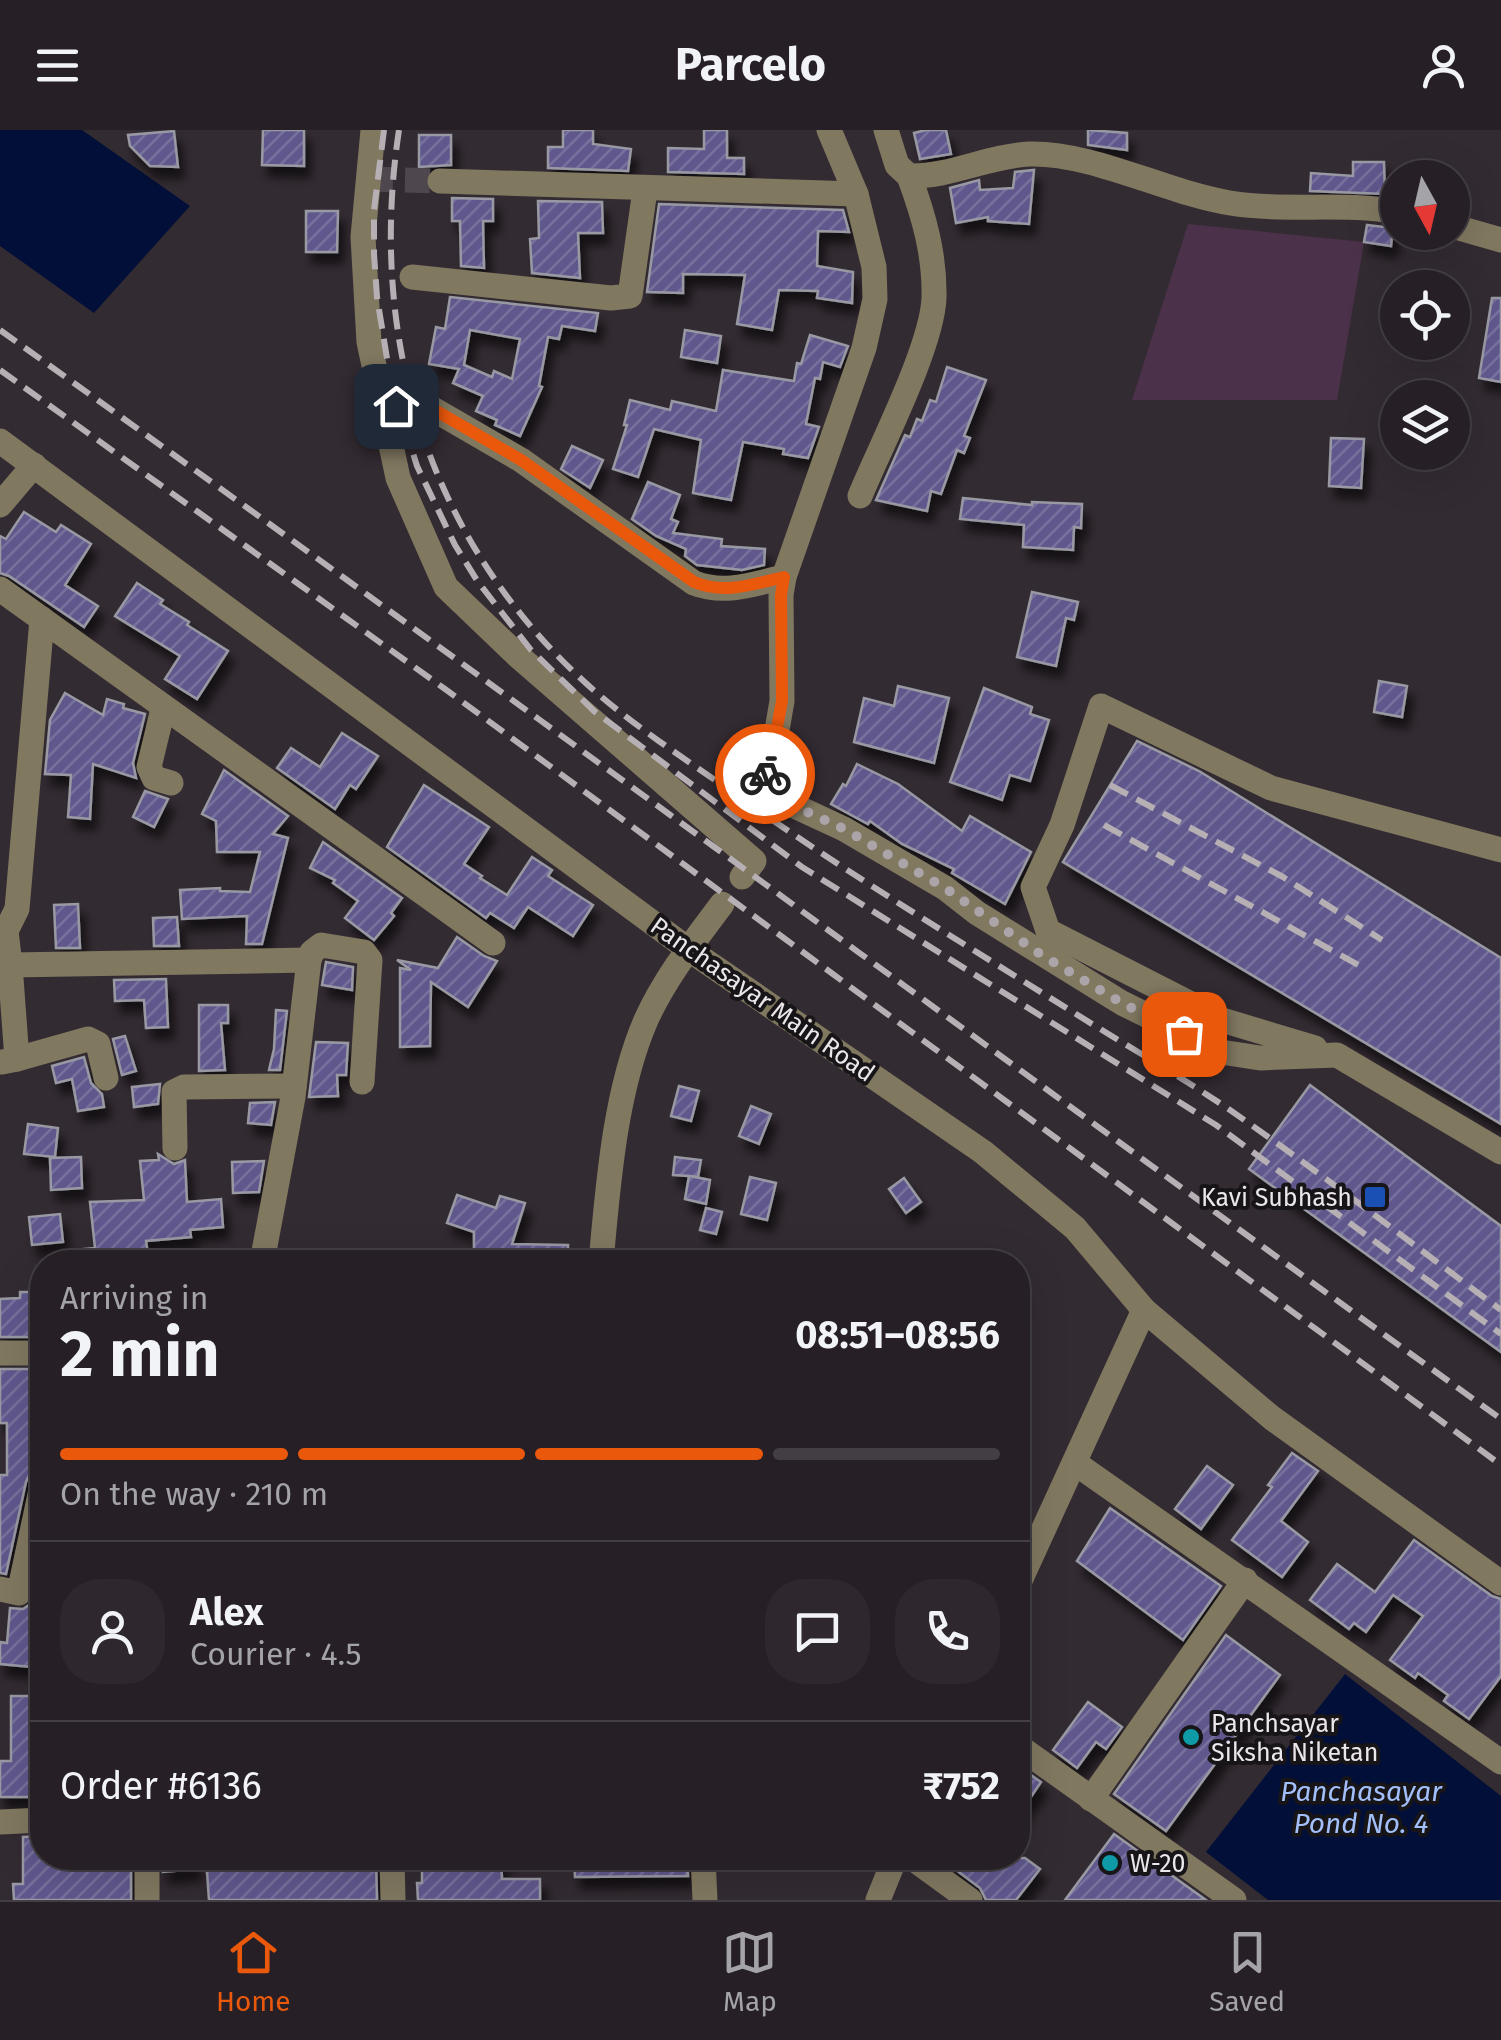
<!DOCTYPE html>
<meta charset="utf-8">
<style>
body{margin:0;font-family:"Fira Sans",sans-serif;background:#2e282e;color:#f1f3f6;height:100vh;display:flex;flex-direction:column;font-size:38px;white-space:nowrap}
*{box-sizing:border-box;margin:0}
p{font-size:32px;color:#a4a3a7}
.icon{flex:none;width:55px;height:55px;fill:none;stroke:currentColor;stroke-width:2;stroke-linecap:round;stroke-linejoin:round}
.map{position:relative;flex:1;overflow:hidden}
.sheet{position:absolute;left:30px;top:1120px;width:1000px;height:620px;display:flex;flex-direction:column;background:#262026;border-radius:40px;box-shadow:0 10px 40px #0002,0 0 0 2px #423e43}
.sheet>*{flex:none}
.needle{width:65px;rotate:172deg}
.buttons{position:absolute;left:1380px;top:30px;display:grid;gap:20px}
.buttons a{display:grid;place-items:center;width:90px;height:90px;border-radius:50%;background:#262026;box-shadow:0 10px 40px #0002,0 0 0 2px #423e43;font-size:50px}
.pin{position:absolute;display:grid;place-items:center;width:85px;height:85px;color:#fff;margin:-42px;border-radius:20px;box-shadow:0 5px 15px #0006}
.courier{position:absolute;display:grid;place-items:center;width:100px;height:100px;margin:-50px;border:8px solid #ea580c;border-radius:50%;background:#fff;color:#222;box-shadow:0 2px 12px #0007}
.headline em{font-style:normal;font-weight:700}
.headline div{display:flex;flex-direction:column-reverse}
.headline{display:flex;align-items:center;justify-content:space-between;height:170px;padding:0 30px}
h1{font-size:65px;font-weight:700;line-height:75px}
.bar{display:grid;grid-template-columns:repeat(4,1fr);gap:15px 10px;align-content:center;height:120px;padding:0 30px}
.bar i{height:12px;border-radius:8px;background:#423e43}
.bar .active{background:#ea580c}
.bar p{grid-column:span 4}
.line{display:flex;align-items:center;gap:25px;padding:0 30px;border-top:2px solid #423e43}
.line div{flex:1}
.round{display:grid;place-items:center;flex:none;width:105px;height:105px;border-radius:40px;background:#2e282e}
header{display:flex;justify-content:space-between;align-items:center;height:130px;padding:0 30px;background:#262026;font-size:45px;font-weight:700}
.dock{display:flex;justify-content:space-around;align-items:center;height:140px;border-top:2px solid #423e43;background:#262026;font-size:28px;color:#a4a3a7}
.dock a{display:grid;justify-items:center;gap:5px}
.dock .active{color:#ea580c}
.map>svg:first-child{display:block}
</style>
<header><svg class="icon" aria-label="menu" viewBox="0 0 24 24"><path d="M4 6h16M4 12h16M4 18h16"/></svg>Parcelo<svg class="icon" aria-label="person" viewBox="0 0 24 24"><circle cx="12" cy="8" r="4"/><path d="M4 21q1-7 8-7t8 7"/></svg></header>
<div class="map">
<svg width="1501" height="1770" viewBox="0 0 1501 1770">
<defs>
<pattern id="building-hatch" width="6" height="6" patternUnits="userSpaceOnUse" patternTransform="scale(2.5)"><rect width="6" height="6" fill="#60598d"/><path d="M-1 1l2-2M0 6l6-6M5 7l2-2" fill="none" stroke="#77719d"/></pattern>
<filter id="shadow"><feDropShadow dx="6" dy="11" stdDeviation="5" flood-color="#0009"/></filter>
</defs>
<rect width="100%" height="100%" fill="#332b32"/>
<!-- green -->
<path fill="#4b314a" d="M 1188,94 L 1364,112 L 1337,270 L 1132,270 Z"/>
<!-- water -->
<g fill="#020f38">
<path d="M 0,0 L 82,0 L 190,76 L 94,183 L 0,116 Z"/>
<path d="M 1345,1544 L 1501,1666 L 1501,1770 L 1268,1770 L 1206,1722 Z"/>
</g>
<!-- building -->
<g fill="url(#building-hatch)" stroke="#9999a4" stroke-width="2.5" fill-rule="evenodd" filter="url(#shadow)">
<path d="M 263,0 L 304,0 L 304,36 L 262,35 Z"/>
<path d="M 563,0 L 593,0 L 593,14 L 631,19 L 628,41 L 548,38 L 548,17 L 563,17 Z"/>
<path d="M 704,0 L 727,0 L 727,28 L 744,28 L 744,44 L 668,42 L 668,18 L 704,19 Z"/>
<path d="M 926,0 L 946,0 L 951,24 L 920,29 L 914,3 Z"/>
<path d="M 1088,0 L 1127,3 L 1127,20 L 1088,15 Z"/>
<path d="M 174,1 L 178,37 L 150,36 L 130,16 L 128,5 Z"/>
<path d="M 419,5 L 451,5 L 451,35 L 419,37 Z"/>
<path d="M 1353,32 L 1384,32 L 1385,64 L 1310,61 L 1311,43 L 1353,46 Z"/>
<path d="M 1034,40 L 1029,94 L 988,91 L 988,87 L 956,93 L 950,58 L 979,50 L 980,60 L 1013,58 L 1015,42 Z"/>
<path d="M 452,68 L 493,69 L 493,91 L 483,91 L 484,138 L 461,136 L 460,91 L 452,91 Z"/>
<path d="M 538,71 L 602,72 L 603,103 L 578,103 L 580,148 L 532,143 L 530,109 L 539,108 Z"/>
<path d="M 659,74 L 843,80 L 849,102 L 818,101 L 817,136 L 853,142 L 852,173 L 817,168 L 818,161 L 779,160 L 772,200 L 737,194 L 745,145 L 683,144 L 683,163 L 647,162 Z"/>
<path d="M 306,81 L 338,81 L 337,122 L 306,122 Z"/>
<path d="M 1367,95 L 1393,98 L 1391,116 L 1364,112 Z"/>
<path d="M 450,167 L 598,183 L 595,201 L 562,196 L 559,209 L 548,207 L 539,256 L 542,257 L 520,306 L 495,295 L 497,290 L 476,281 L 483,266 L 453,253 L 459,239 L 429,234 L 436,197 L 445,199 ZM 470,200 L 520,209 L 512,249 L 494,241 L 492,247 L 464,235 Z"/>
<path d="M 1492,168 L 1501,168 L 1501,252 L 1479,248 Z"/>
<path d="M 685,200 L 721,206 L 717,233 L 681,227 Z"/>
<path d="M 810,205 L 848,216 L 840,237 L 823,232 L 820,249 L 815,248 L 806,294 L 819,297 L 808,328 L 783,324 L 784,319 L 743,312 L 731,370 L 693,363 L 701,310 L 654,299 L 638,347 L 613,339 L 627,295 L 624,295 L 630,270 L 670,280 L 672,271 L 716,281 L 723,240 L 794,251 L 797,233 L 801,234 Z"/>
<path d="M 947,237 L 986,250 L 964,306 L 970,308 L 964,323 L 957,320 L 941,364 L 931,361 L 927,381 L 876,370 L 905,305 L 910,307 L 917,289 L 922,291 L 930,270 L 936,272 Z"/>
<path d="M 1331,308 L 1364,309 L 1361,358 L 1329,356 Z"/>
<path d="M 572,316 L 603,330 L 590,358 L 561,339 Z"/>
<path d="M 648,352 L 680,365 L 671,389 L 678,392 L 673,403 L 722,409 L 721,416 L 765,419 L 764,435 L 742,440 L 697,435 L 685,426 L 686,419 L 656,406 L 632,389 Z"/>
<path d="M 963,368 L 1032,375 L 1032,372 L 1082,374 L 1081,398 L 1074,397 L 1073,420 L 1023,417 L 1024,395 L 960,389 Z"/>
<path d="M 24,382 L 56,402 L 61,395 L 91,414 L 65,455 L 98,476 L 84,497 L 9,446 L 0,443 L 0,406 L 6,409 Z"/>
<path d="M 137,453 L 163,470 L 160,474 L 189,492 L 187,495 L 228,521 L 197,569 L 165,549 L 180,526 L 115,486 Z"/>
<path d="M 1032,462 L 1078,472 L 1074,490 L 1066,488 L 1056,536 L 1017,527 Z"/>
<path d="M 1379,551 L 1407,556 L 1402,587 L 1374,582 Z"/>
<path d="M 898,556 L 949,568 L 934,633 L 854,612 L 864,568 L 894,576 Z"/>
<path d="M 984,558 L 1032,577 L 1030,584 L 1049,590 L 1030,651 L 1010,645 L 1002,670 L 950,652 Z"/>
<path d="M 65,563 L 103,585 L 107,569 L 124,574 L 123,578 L 145,584 L 133,633 L 136,648 L 93,634 L 90,689 L 68,687 L 71,645 L 45,644 L 50,590 Z"/>
<path d="M 342,603 L 378,626 L 356,659 L 350,655 L 335,679 L 277,638 L 291,618 L 320,637 Z"/>
<path d="M 1137,611 L 1199,641 L 1501,828 L 1501,994 L 1063,732 Z"/>
<path d="M 857,634 L 898,654 L 962,701 L 970,686 L 1031,722 L 1005,774 L 952,743 L 954,739 L 902,714 L 870,691 L 868,694 L 831,674 L 843,654 L 846,656 Z"/>
<path d="M 224,640 L 288,686 L 273,704 L 288,708 L 262,814 L 246,814 L 247,786 L 182,789 L 180,760 L 220,758 L 220,761 L 250,762 L 260,722 L 217,722 L 216,691 L 202,684 Z"/>
<path d="M 424,655 L 489,697 L 464,734 L 482,746 L 480,748 L 507,765 L 532,727 L 552,740 L 548,746 L 593,775 L 573,806 L 528,777 L 514,798 L 490,783 L 486,788 L 387,717 Z"/>
<path d="M 145,661 L 168,669 L 154,697 L 133,687 Z"/>
<path d="M 323,712 L 402,768 L 391,783 L 394,786 L 374,810 L 345,788 L 358,771 L 333,753 L 335,750 L 310,738 Z"/>
<path d="M 78,774 L 80,818 L 56,818 L 54,775 Z"/>
<path d="M 177,787 L 179,816 L 154,816 L 153,788 Z"/>
<path d="M 457,807 L 484,826 L 497,831 L 468,877 L 431,852 L 430,916 L 400,917 L 400,838 L 411,840 L 397,830 L 438,838 Z"/>
<path d="M 326,832 L 353,837 L 352,860 L 322,855 Z"/>
<path d="M 166,849 L 168,897 L 146,898 L 144,870 L 115,871 L 114,850 Z"/>
<path d="M 199,875 L 228,875 L 228,893 L 221,893 L 225,940 L 199,941 Z"/>
<path d="M 276,880 L 287,881 L 280,940 L 269,940 L 274,919 Z"/>
<path d="M 125,906 L 136,941 L 122,945 L 113,909 Z"/>
<path d="M 316,912 L 348,913 L 346,945 L 337,945 L 338,966 L 309,967 Z"/>
<path d="M 84,927 L 91,953 L 102,964 L 104,977 L 78,981 L 72,949 L 56,953 L 52,936 Z"/>
<path d="M 160,954 L 158,974 L 134,977 L 132,957 Z"/>
<path d="M 1310,955 L 1501,1096 L 1501,1222 L 1249,1039 Z"/>
<path d="M 679,956 L 699,961 L 691,991 L 671,986 Z"/>
<path d="M 275,972 L 271,995 L 248,993 L 250,973 Z"/>
<path d="M 751,976 L 771,984 L 759,1014 L 739,1006 Z"/>
<path d="M 28,994 L 58,998 L 55,1027 L 24,1024 Z"/>
<path d="M 158,1024 L 174,1034 L 185,1030 L 187,1072 L 221,1069 L 223,1097 L 190,1100 L 191,1107 L 146,1111 L 149,1132 L 64,1132 L 64,1121 L 95,1118 L 90,1072 L 144,1070 L 140,1031 L 159,1030 Z"/>
<path d="M 81,1027 L 82,1058 L 51,1060 L 50,1028 Z"/>
<path d="M 675,1027 L 701,1030 L 698,1047 L 690,1046 L 710,1050 L 706,1074 L 685,1069 L 689,1046 L 673,1045 Z"/>
<path d="M 264,1031 L 259,1062 L 233,1063 L 232,1032 Z"/>
<path d="M 750,1047 L 776,1053 L 767,1090 L 741,1084 Z"/>
<path d="M 904,1048 L 921,1072 L 906,1083 L 889,1059 Z"/>
<path d="M 457,1065 L 496,1078 L 500,1066 L 525,1073 L 512,1114 L 568,1115 L 568,1132 L 474,1132 L 474,1102 L 447,1093 Z"/>
<path d="M 706,1078 L 722,1082 L 716,1104 L 700,1100 Z"/>
<path d="M 60,1084 L 63,1112 L 32,1115 L 29,1087 Z"/>
<path d="M 20,1162 L 42,1162 L 42,1207 L 0,1207 L 0,1169 L 20,1168 Z"/>
<path d="M 0,1239 L 42,1239 L 42,1339 L 32,1339 L 26,1352 L 6,1444 L 0,1443 L 0,1345 L 7,1345 L 7,1293 L 0,1293 Z"/>
<path d="M 1292,1323 L 1318,1341 L 1281,1391 L 1308,1412 L 1282,1447 L 1232,1410 L 1272,1357 L 1268,1355 Z"/>
<path d="M 1207,1336 L 1233,1355 L 1201,1399 L 1175,1379 Z"/>
<path d="M 1110,1378 L 1221,1456 L 1183,1510 L 1077,1431 Z"/>
<path d="M 1414,1410 L 1492,1466 L 1501,1469 L 1501,1546 L 1469,1589 L 1444,1571 L 1448,1565 L 1418,1543 L 1415,1548 L 1390,1530 L 1423,1486 L 1393,1465 L 1366,1502 L 1354,1493 L 1349,1499 L 1310,1470 L 1337,1434 L 1375,1462 Z"/>
<path d="M 42,1431 L 42,1538 L 0,1534 L 0,1512 L 7,1513 L 10,1478 L 23,1479 L 32,1473 Z"/>
<path d="M 1226,1505 L 1280,1545 L 1166,1701 L 1114,1664 Z"/>
<path d="M 11,1566 L 42,1566 L 42,1667 L 0,1667 L 0,1631 L 11,1631 Z"/>
<path d="M 1088,1572 L 1122,1597 L 1106,1619 L 1096,1612 L 1077,1638 L 1053,1620 Z"/>
<path d="M 1018,1636 L 1041,1652 L 1018,1686 Z"/>
<path d="M 1114,1704 L 1206,1770 L 1065,1770 Z"/>
<path d="M 42,1706 L 42,1728 L 131,1728 L 131,1770 L 14,1770 L 13,1754 L 23,1754 L 23,1707 Z"/>
<path d="M 163,1728 L 194,1728 L 195,1739 L 163,1742 Z"/>
<path d="M 206,1728 L 376,1728 L 377,1770 L 209,1770 Z"/>
<path d="M 422,1728 L 501,1728 L 502,1749 L 540,1749 L 540,1770 L 418,1770 L 417,1753 L 422,1753 Z"/>
<path d="M 574,1728 L 687,1728 L 688,1746 L 575,1747 Z"/>
<path d="M 952,1728 L 1025,1728 L 1040,1739 L 1016,1770 L 986,1770 L 980,1758 L 947,1733 Z"/>
</g>
<g fill="none" stroke-linecap="round" stroke-linejoin="round">
<!-- minor-tunnel -->
<path stroke="#4f474e" stroke-width="25" stroke-dasharray="25 12" stroke-linecap="butt" d="M 368,49 L 440,51"/>
<!-- minor -->
<g stroke="#817860" stroke-width="25">
<path d="M 373,0 L 363,107 L 369,212 L 398,348 L 446,457 L 517,525 L 754,731 L 742,747"/>
<path d="M 829,0 L 856,64 L 874,137 L 875,169 L 864,218 L 784,447 L 781,465 L 782,571 L 771,635 L 758,659 L 844,699 L 945,758 L 977,783 L 1122,873 L 1221,922 L 1260,928 L 1337,925 L 1501,1022"/>
<path d="M 886,0 L 897,35 L 909,46 C 950,47 988,26 1029,24 C 1092,22 1167,63 1230,73 C 1286,82 1344,72 1398,82"/>
<path d="M 440,51 L 856,64"/>
<path d="M 1452,96 L 1501,110"/>
<path d="M 412,147 L 611,168 L 630,166 L 645,60"/>
<path d="M 385,286 L 395,276 L 407,272 L 426,275 L 521,330 L 694,453 C 725,465 753,454 784,447"/>
<path d="M 0,311 L 688,819 L 983,1022 L 1075,1098 L 1144,1180 L 1272,1288 L 1501,1453"/>
<path d="M 860,366 C 880,317 932,217 934,168 C 935,125 924,86 909,46"/>
<path d="M 0,375 L 34,335"/>
<path d="M 0,459 L 493,813"/>
<path d="M 42,489 L 17,779 L 6,801 L 10,835 L 309,830"/>
<path d="M 163,579 L 149,637 L 154,648 L 171,653"/>
<path d="M 1315,918 L 1222,890 L 1048,801 L 1033,757 L 1062,695 L 1101,576 L 1271,658 L 1501,720"/>
<path d="M 17,929 L 88,909 L 98,914 L 106,948"/>
<path d="M 2,932 L 17,929 L 10,835"/>
<path d="M 175,1018 L 174,962 L 184,957 L 294,956"/>
<path d="M 262,1132 L 293,967 L 309,830 L 312,822 L 321,815 L 364,822 L 370,830 L 362,952"/>
<path d="M 601,1132 C 608,1055 615,961 646,890 C 665,848 695,810 722,774"/>
<path d="M 0,1223 L 42,1223"/>
<path d="M 1075,1333 L 1501,1632"/>
<path d="M 1018,1455 L 1144,1180"/>
<path d="M 0,1459 L 19,1463 L 42,1355"/>
<path d="M 1018,1616 L 1234,1770"/>
<path d="M 1091,1669 L 1245,1450"/>
<path d="M 0,1692 L 42,1690"/>
<path d="M 147,1728 L 147,1770"/>
<path d="M 392,1728 L 393,1770"/>
<path d="M 703,1728 L 705,1770"/>
<path d="M 912,1728 L 970,1770"/>
<path d="M 878,1770 L 895,1728"/>
</g>
<!-- rail -->
<g stroke="#b6b0b5" stroke-width="6" stroke-dasharray="20 10" stroke-linecap="butt">
<path d="M 384,0 L 374,80 L 374,124 L 377,167 L 391,253 L 417,336 L 455,415 L 478,452 L 531,520 L 594,581 L 802,737 L 1216,995 L 1501,1204"/>
<path d="M 399,0 C 368,203 425,401 576,544 C 624,590 681,626 735,664 C 845,742 961,812 1076,884 C 1127,916 1180,946 1230,980 C 1322,1044 1411,1113 1501,1180"/>
<path d="M 0,200 C 503,560 999,927 1501,1289"/>
<path d="M 0,240 L 445,559 L 1501,1335"/>
<path d="M 1110,655 L 1283,747 L 1382,810"/>
<path d="M 1104,695 L 1364,838"/>
</g>
</g>
<g fill="none" stroke-linecap="round" stroke-linejoin="round">
<!-- done -->
<path stroke="#aba5aa" stroke-width="10" stroke-dasharray="0 18" d="M 765,644 L 758,659 L 844,699 L 945,758 L 1043,826 L 1122,873 L 1184,904"/>
<!-- route -->
<path stroke="#ea580c" stroke-width="12" d="M 396,276 L 408,272 L 426,275 L 521,330 L 694,452 C 725,465 753,454 784,447 L 781,465 L 782,571 L 770,635 L 765,644"/>
</g>
<!-- markers -->
<rect fill="#1a4fb4" stroke="#181518" stroke-width="4" x="1363" y="1055" width="24" height="24" rx="5"/>
<g fill="#0f9aa8" stroke="#181518" stroke-width="4">
<circle cx="1191" cy="1607" r="10"/>
<circle cx="1110" cy="1733" r="10"/>
</g>
<g text-anchor="middle" stroke-width="8" stroke-linejoin="round" paint-order="stroke">
<!-- street labels -->
<g font-size="25" fill="#ebe6ea" stroke="#181518">
<text transform="translate(763 869) rotate(35)" y="9">Panchasayar Main Road</text>
</g>
<!-- poi labels -->
<g font-size="25" fill="#ebe6ea" stroke="#181518" text-anchor="start">
<text x="1352" y="1076" text-anchor="end">Kavi Subhash</text>
<text x="1211" y="1602">Panchsayar<tspan x="1211" dy="29">Siksha Niketan</tspan></text>
<text x="1130" y="1742">W-20</text>
</g>
<!-- water labels -->
<g font-size="28" font-style="italic" fill="#a2bffa" stroke="#181518">
<text x="1361" y="1671">Panchasayar<tspan x="1361" dy="32">Pond No. 4</tspan></text>
</g>
</g>
</svg>
<div class="buttons">
<a><svg class="needle" viewBox="-14 -14 28 28"><path d="M0-13l5 13h-10z" fill="#e53935"/><path d="M0 13l5-13h-10z" fill="#a4a3a7"/></svg></a>
<a><svg class="icon" aria-label="locate" viewBox="0 0 24 24"><circle cx="12" cy="12" r="6"/><path d="M12 2v4M12 18v4M2 12h4M18 12h4"/></svg></a>
<a><svg class="icon" aria-label="layers" viewBox="0 0 24 24"><path d="M12 4l9 5-9 5-9-5zM3 14l9 5 9-5"/></svg></a>
</div>
<div class="pin" style="left:1184px;top:904px;background:#ea580c"><svg class="icon" aria-label="bag" viewBox="0 0 24 24"><path d="M5 8h14l-1 12H6zM9 8a3 3 0 0 1 6 0"/></svg></div>
<div class="pin" style="left:396px;top:276px;background:#1f2937"><svg class="icon" aria-label="home" viewBox="0 0 24 24"><path d="M3 11l9-7 9 7M6 9v11h12V9"/></svg></div>
<div class="courier" style="left:765px;top:644px"><svg class="icon" aria-label="bike" viewBox="0 0 24 24"><circle cx="6" cy="16" r="4"/><circle cx="18" cy="16" r="4"/><path d="M6 16l4-8h5l3 8M10 8l3 8H6M13 5h3"/></svg></div>
<section class="sheet">
<div class="headline"><div><h1>2 min</h1><p>Arriving in</p></div><em>08:51–08:56</em></div>
<div class="bar"><i class="active"></i><i class="active"></i><i class="active"></i><i></i><p>On the way · 210 m</p></div>
<div class="line" style="height:180px"><a class="round"><svg class="icon" aria-label="person" viewBox="0 0 24 24"><circle cx="12" cy="8" r="4"/><path d="M4 21q1-7 8-7t8 7"/></svg></a><div><b>Alex</b><p>Courier · 4.5</p></div><a class="round"><svg class="icon" aria-label="chat" viewBox="0 0 24 24"><path d="M4 5h16v11H9l-5 4z"/></svg></a><a class="round"><svg class="icon" aria-label="phone" viewBox="0 0 24 24"><path d="M5 4h4l2 5-3 2q2 4 5 5l2-3 5 2v4C11 20 4 13 5 4z"/></svg></a></div>
<div class="line" style="height:130px"><div>Order #6136</div><b>₹752</b></div>
</section>
</div>
<nav class="dock">
<a class="active"><svg class="icon" aria-label="home" viewBox="0 0 24 24"><path d="M3 11l9-7 9 7M6 9v11h12V9"/></svg>Home</a>
<a><svg class="icon" aria-label="map" viewBox="0 0 24 24"><path d="M3 6l6-2 6 2 6-2v14l-6 2-6-2-6 2zM9 4v14M15 6v14"/></svg>Map</a>
<a><svg class="icon" aria-label="saved" viewBox="0 0 24 24"><path d="M7 4h10v16l-5-4-5 4z"/></svg>Saved</a>
</nav>
